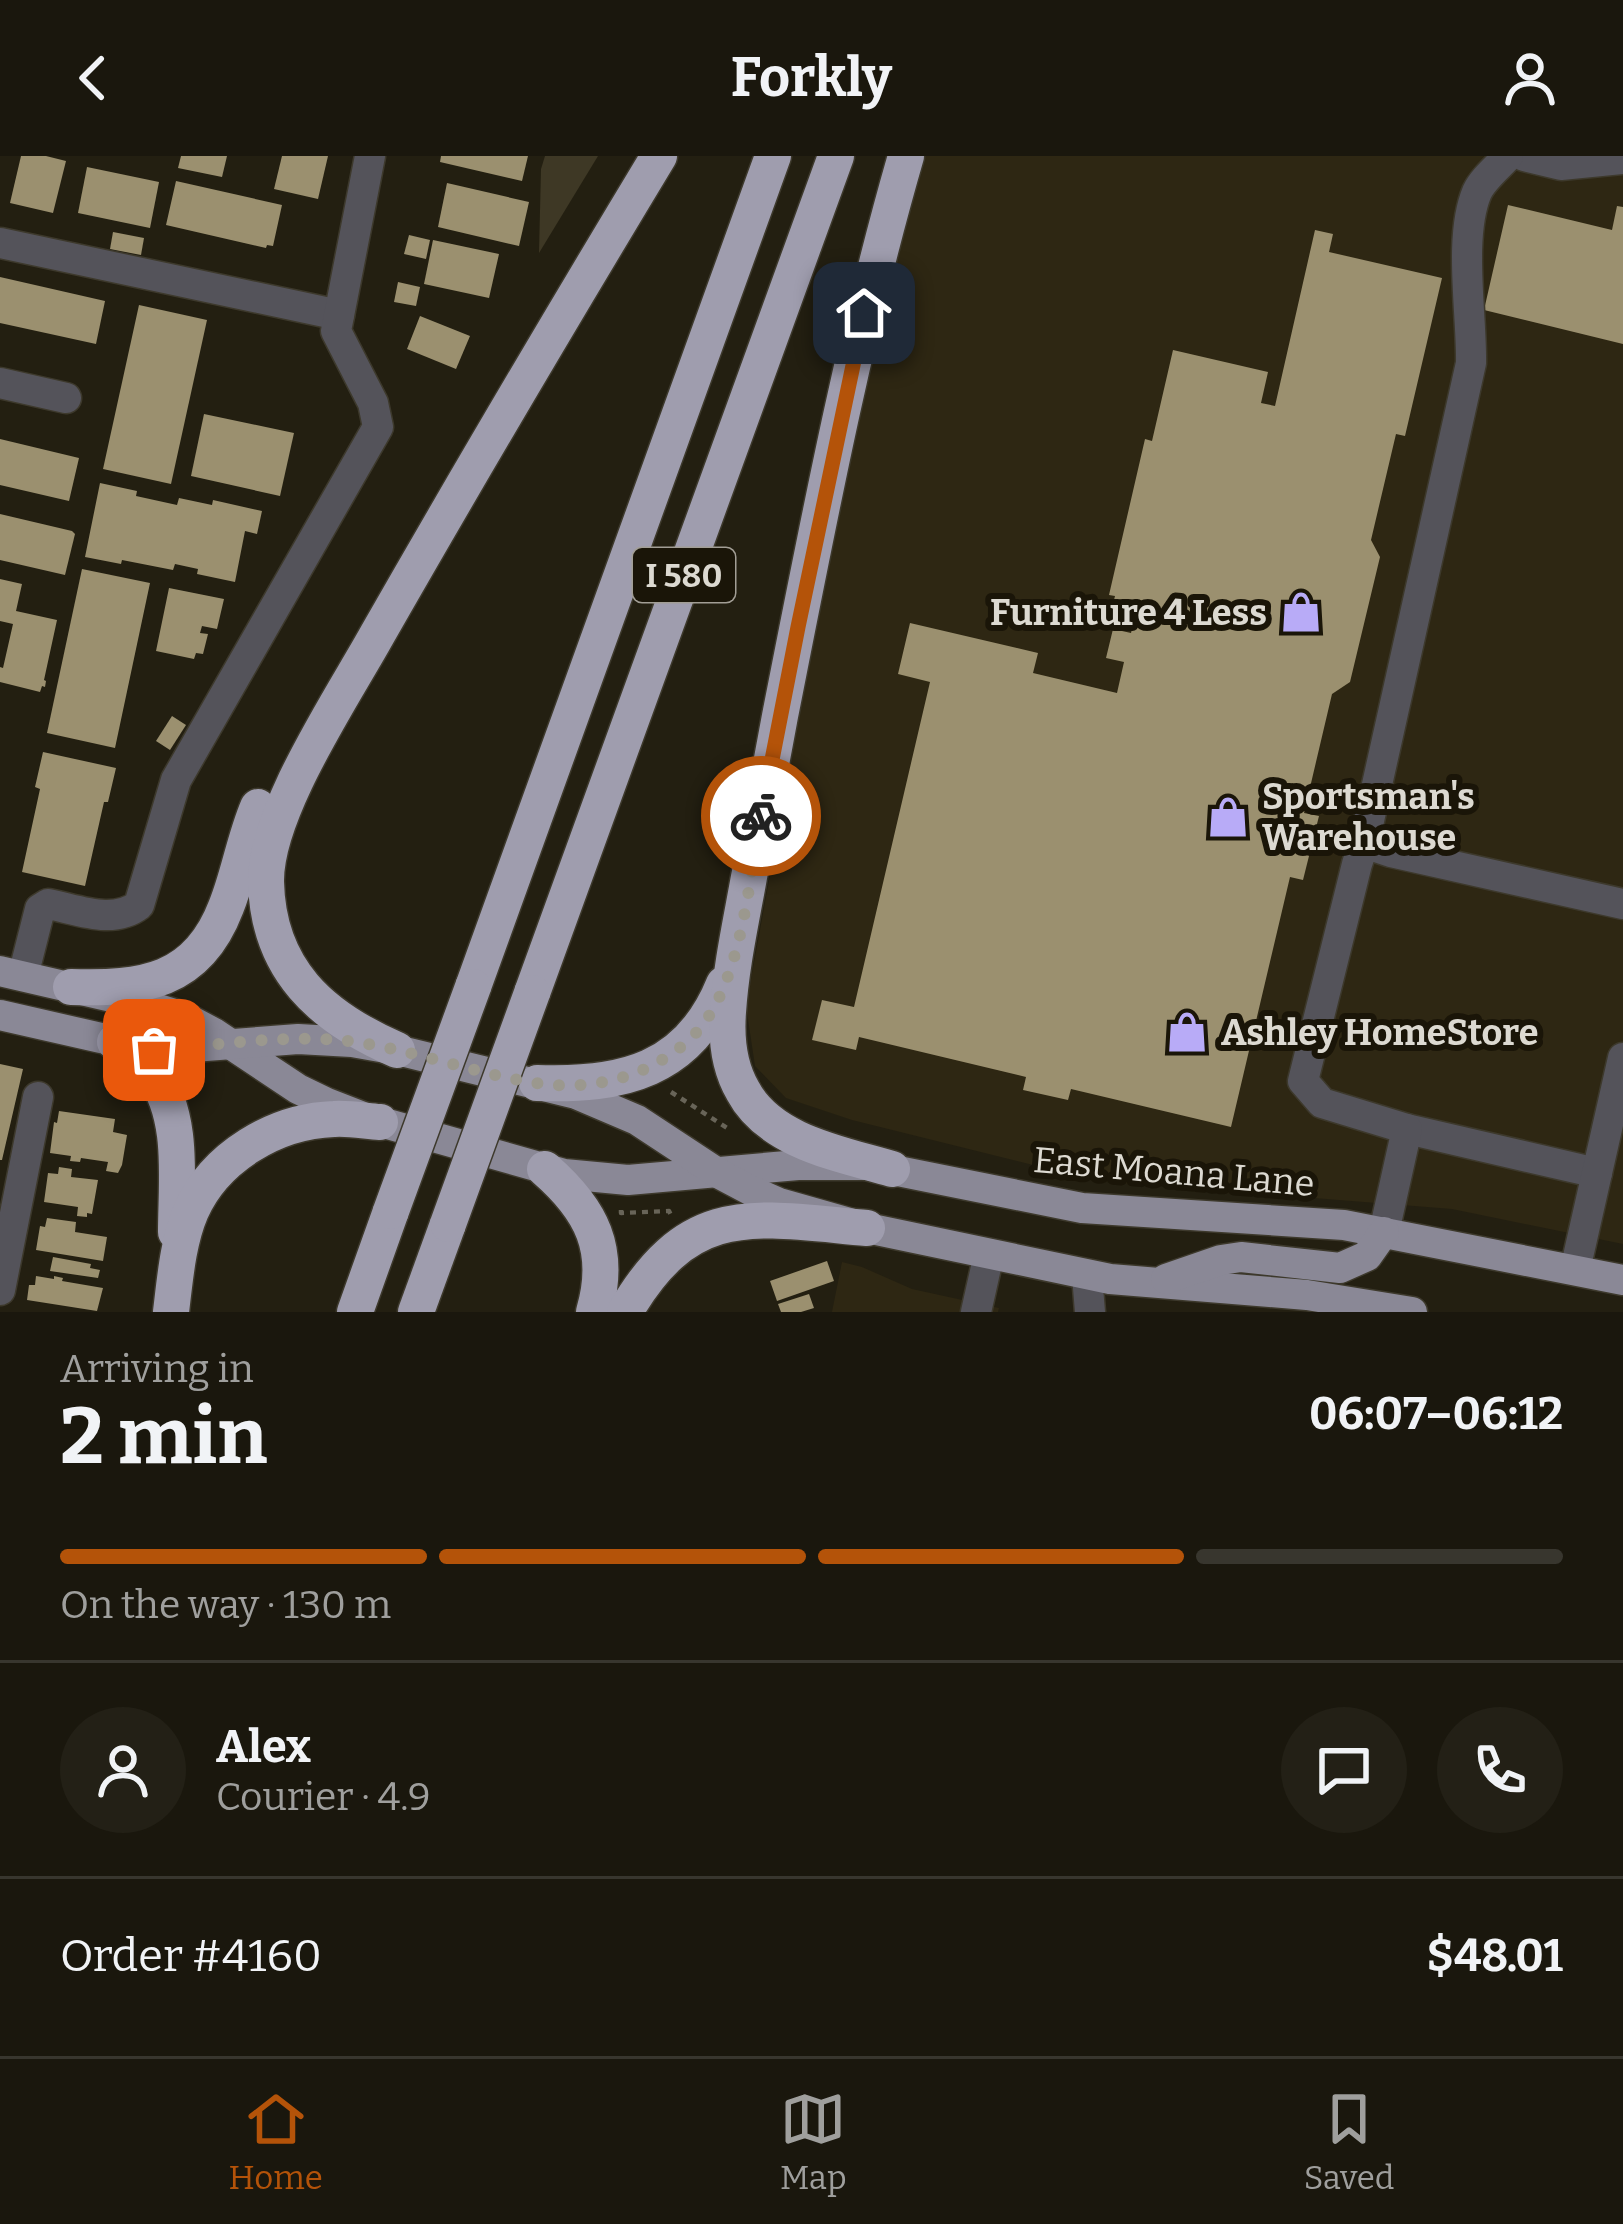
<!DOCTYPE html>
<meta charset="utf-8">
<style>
body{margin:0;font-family:Bitter,serif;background:#232016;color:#f1f3f6;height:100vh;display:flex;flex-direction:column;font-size:45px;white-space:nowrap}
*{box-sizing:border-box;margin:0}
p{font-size:39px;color:#9f9f9d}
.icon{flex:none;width:66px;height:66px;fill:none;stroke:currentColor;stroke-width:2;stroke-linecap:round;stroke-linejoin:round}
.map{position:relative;height:1156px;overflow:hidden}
.drawer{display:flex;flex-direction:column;background:#1a170d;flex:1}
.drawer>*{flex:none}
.pin{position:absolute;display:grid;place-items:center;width:102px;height:102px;color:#fff;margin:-51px;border-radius:24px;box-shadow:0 6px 18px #0006}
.courier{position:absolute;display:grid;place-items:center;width:120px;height:120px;margin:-60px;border:9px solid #b45309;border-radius:50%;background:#fff;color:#222;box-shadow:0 3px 15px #0007}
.head em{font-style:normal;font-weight:700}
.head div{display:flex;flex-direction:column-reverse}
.head{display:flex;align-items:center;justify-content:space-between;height:204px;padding:0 60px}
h1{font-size:78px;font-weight:700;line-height:90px}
.bar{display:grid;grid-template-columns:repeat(4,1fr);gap:18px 12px;align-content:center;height:144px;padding:0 60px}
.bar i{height:15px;border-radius:9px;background:#38362e}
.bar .selected{background:#b45309}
.bar p{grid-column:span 4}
.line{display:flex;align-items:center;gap:30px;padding:0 60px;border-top:3px solid #38362e}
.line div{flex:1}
.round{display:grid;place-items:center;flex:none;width:126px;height:126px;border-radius:63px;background:#232016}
header{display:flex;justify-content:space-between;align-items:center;height:156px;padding:0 60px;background:#1a170d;font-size:54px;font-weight:700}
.tab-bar{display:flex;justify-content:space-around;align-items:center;height:168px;border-top:3px solid #38362e;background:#1a170d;font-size:33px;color:#9f9f9d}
.tab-bar a{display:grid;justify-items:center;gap:6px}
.tab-bar .selected{color:#b45309}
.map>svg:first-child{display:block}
</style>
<header><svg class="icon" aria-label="back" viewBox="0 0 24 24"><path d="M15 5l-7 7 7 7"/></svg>Forkly<svg class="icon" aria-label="person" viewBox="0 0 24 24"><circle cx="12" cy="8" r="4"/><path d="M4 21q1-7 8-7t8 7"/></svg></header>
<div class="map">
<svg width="1623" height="1156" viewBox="0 0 1623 1156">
<rect width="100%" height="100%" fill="#231f11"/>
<!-- built -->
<g fill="#2e2713">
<path d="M 924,0 L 1623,0 L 1623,1088 L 1452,1053 L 1098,1025 L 852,964 L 786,942 L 755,910 L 746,850 L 832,380 L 888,112 Z"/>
<path d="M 842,1106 L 862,1111 L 912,1133 L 999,1152 L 998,1156 L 832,1156 Z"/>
</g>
<!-- green -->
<path fill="#3e3825" d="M 545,0 L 598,0 L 539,97 L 541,13 Z"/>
<!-- building -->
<g fill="#9b906f">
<path d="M 21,0 L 46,0 L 66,5 L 53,57 L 10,47 Z"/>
<path d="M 181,0 L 227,0 L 222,21 L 178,12 Z"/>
<path d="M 282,0 L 328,0 L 318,43 L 274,33 Z"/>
<path d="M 441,0 L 528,0 L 522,25 L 440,6 Z"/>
<path d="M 87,11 L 159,26 L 150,72 L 78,57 Z"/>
<path d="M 176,25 L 282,49 L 273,90 L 267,89 L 266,92 L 166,69 Z"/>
<path d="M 447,27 L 529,46 L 519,90 L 438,71 Z"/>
<path d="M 1508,49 L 1612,74 L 1617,50 L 1623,51 L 1623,188 L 1484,154 Z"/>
<path d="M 1315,74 L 1333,78 L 1329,96 L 1442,122 L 1405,280 L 1396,278 L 1371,384 L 1380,401 L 1350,526 L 1332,538 L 1304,657 L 1319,660 L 1303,724 L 1290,721 L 1231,971 L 1071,933 L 1068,944 L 1023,934 L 1026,921 L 859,881 L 856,894 L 812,884 L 822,844 L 854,851 L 930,526 L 898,518 L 910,467 L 1038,497 L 1033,517 L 1117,537 L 1124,506 L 1106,502 L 1113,473 L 1131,477 L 1135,461 L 1111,456 L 1115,440 L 1109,439 L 1145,283 L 1152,285 L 1173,194 L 1268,216 L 1261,247 L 1275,250 Z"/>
<path d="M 113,76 L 144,82 L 141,99 L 110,93 Z"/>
<path d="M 409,79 L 430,84 L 426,103 L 404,98 Z"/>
<path d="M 433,84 L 499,98 L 489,142 L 424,128 Z"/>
<path d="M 0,121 L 105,145 L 96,188 L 0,167 Z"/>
<path d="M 398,126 L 420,131 L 416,150 L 394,146 Z"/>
<path d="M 139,149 L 207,164 L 171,328 L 103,313 Z"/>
<path d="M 420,160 L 470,180 L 456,213 L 407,193 Z"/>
<path d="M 204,258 L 294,277 L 280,340 L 191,320 Z"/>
<path d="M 0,283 L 79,302 L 69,345 L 0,329 Z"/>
<path d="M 100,327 L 137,335 L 136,340 L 177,349 L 179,342 L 212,349 L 213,344 L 262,355 L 257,378 L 245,375 L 235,426 L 197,418 L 198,413 L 175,408 L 173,414 L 122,404 L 121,408 L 85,401 Z"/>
<path d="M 0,358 L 72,375 L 75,378 L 65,419 L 0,404 Z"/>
<path d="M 82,413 L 150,427 L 115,592 L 47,577 Z"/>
<path d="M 0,423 L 22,428 L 16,455 L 57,464 L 44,524 L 46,525 L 45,531 L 42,530 L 40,536 L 0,526 L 0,511 L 3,512 L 13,468 L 0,465 Z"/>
<path d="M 169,432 L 224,443 L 217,473 L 202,470 L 200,477 L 208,478 L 203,498 L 196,497 L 194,503 L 156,495 Z"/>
<path d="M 172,560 L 186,569 L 170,594 L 156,585 Z"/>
<path d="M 43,596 L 116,612 L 108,646 L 104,646 L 85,730 L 22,716 L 40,633 L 35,631 Z"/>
<path d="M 0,908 L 23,913 L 2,1004 L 0,1004 Z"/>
<path d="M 59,955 L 115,963 L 113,976 L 127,979 L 122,1009 L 118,1017 L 106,1015 L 108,1006 L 81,1002 L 80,1006 L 70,1005 L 71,1000 L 50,997 L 54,966 L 57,967 Z"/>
<path d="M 59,1011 L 72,1013 L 71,1021 L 98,1024 L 92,1058 L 87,1057 L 87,1061 L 77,1060 L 78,1051 L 44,1046 L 48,1017 L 58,1018 Z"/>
<path d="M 47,1062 L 76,1066 L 75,1076 L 107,1081 L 103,1105 L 36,1094 L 40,1070 L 45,1071 Z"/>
<path d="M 53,1101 L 91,1108 L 90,1112 L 100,1114 L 98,1122 L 50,1115 Z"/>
<path d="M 827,1105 L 834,1125 L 777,1145 L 770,1125 Z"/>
<path d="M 36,1120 L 54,1123 L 54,1120 L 63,1122 L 62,1125 L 103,1132 L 97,1155 L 27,1144 L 29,1129 L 35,1129 Z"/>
<path d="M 809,1138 L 814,1152 L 801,1156 L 781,1156 L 778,1148 Z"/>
</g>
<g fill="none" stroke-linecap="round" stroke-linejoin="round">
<!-- minor casing -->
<g stroke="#3d392c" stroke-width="33">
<g id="minor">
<path d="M 1524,0 L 1561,9 L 1623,3"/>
<path d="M 0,87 L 339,159"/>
<path d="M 0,227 L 66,242"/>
<path d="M 1364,687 L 1471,207 C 1472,159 1458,81 1477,36 C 1483,23 1498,11 1508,0"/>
<path d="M 23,820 L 40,753 L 48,748 C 79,754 113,769 139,749 L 176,624 L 378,271 L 373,247 L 336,175 L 370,0"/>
<path d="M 1407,973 L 1597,1017"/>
<path d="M 1384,1076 L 1407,973 L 1322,947 L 1303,925 L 1357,708 L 1364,687 L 1391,696 L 1623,748"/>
<path d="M 1575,1114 L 1623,902"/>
<path d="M 1087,1119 L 1090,1156"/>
<path d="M 0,1134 L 38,941"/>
<path d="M 976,1156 L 989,1098"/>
</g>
</g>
<!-- major casing -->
<g stroke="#3d392c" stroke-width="33">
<g id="major">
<path d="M 0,815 L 146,849 L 184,861 L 214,877 L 298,933 L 327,947 L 363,961 L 564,1018 L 628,1024 L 798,1009 L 868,1009 L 1082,1052 L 1344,1069 L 1623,1124"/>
<path d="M 0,859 L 154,894 L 298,883 L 352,886 L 397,894 L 576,938 L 637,964 L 716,1016 L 750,1034 L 779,1047 L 867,1072 L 1110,1123 L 1307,1139 L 1412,1156"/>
<path d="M 1166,1123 L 1221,1104 L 1241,1101 L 1340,1112 L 1367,1100 L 1384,1076"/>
</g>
</g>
<!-- highway casing -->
<g stroke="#3d392c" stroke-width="39">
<g id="highway">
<path d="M 71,831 C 142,833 197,827 226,751 C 239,719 244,684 258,651"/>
<path d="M 473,831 L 773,0"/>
<path d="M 532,837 L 836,0"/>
<path d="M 115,886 C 129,896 142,904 152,917 C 185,960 176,1025 176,1076"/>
<path d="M 397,894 C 321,861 268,814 266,726 C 265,656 342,542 377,479 C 469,318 563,159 659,0"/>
<path d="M 537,927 C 622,930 689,915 724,828"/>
<path d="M 545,1013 C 592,1054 612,1094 594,1156"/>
<path d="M 892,1013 C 841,998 770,986 743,935 C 729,911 726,883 728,856 C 731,810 741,766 749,721 C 760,667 770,614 780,560 C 817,373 853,183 906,0"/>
<path d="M 171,1156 C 175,1123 178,1085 191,1055 C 215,1001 275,965 334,963 C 349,962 365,965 380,966"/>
<path d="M 355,1156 L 391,1055"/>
<path d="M 416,1156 L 448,1068"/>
<path d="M 625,1156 C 690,1044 754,1062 867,1072"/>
</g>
</g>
<!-- path -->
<g stroke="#686458" stroke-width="4.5" stroke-dasharray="6 6" stroke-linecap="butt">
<path d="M 671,936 L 727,972"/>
<path d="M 621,1054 L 621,1057 L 669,1055 L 671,1059"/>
</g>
<!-- minor -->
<use href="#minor" stroke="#54535a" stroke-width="30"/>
<!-- major -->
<use href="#major" stroke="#8a8896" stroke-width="30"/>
<!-- highway -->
<use href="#highway" stroke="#9f9dae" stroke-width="36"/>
<!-- highway-bridge casing -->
<g stroke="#3d392c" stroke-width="39" stroke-linecap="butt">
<g id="highway-bridge">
<path d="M 391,1055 L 473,831"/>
<path d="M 448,1068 L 532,837"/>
</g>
</g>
<!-- highway-bridge -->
<use href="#highway-bridge" stroke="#9f9dae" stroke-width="36"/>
</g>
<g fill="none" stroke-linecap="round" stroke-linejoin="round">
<!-- done -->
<path stroke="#9b988e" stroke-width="12" stroke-dasharray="0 21.6" d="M 154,894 C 220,889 290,877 356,886 C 416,895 474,917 535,927 C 574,933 616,928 651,910 C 672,899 694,883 707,863 C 743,809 749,724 761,660"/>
<!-- route -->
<path stroke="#b45309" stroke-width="15" d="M 761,660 L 798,471 L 864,157"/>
</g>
<!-- icons -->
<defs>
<g id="shop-bare" transform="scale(3.24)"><path d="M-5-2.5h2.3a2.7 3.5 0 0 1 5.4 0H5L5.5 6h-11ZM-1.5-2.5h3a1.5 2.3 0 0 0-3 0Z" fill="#b8abf7" stroke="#1a1508" stroke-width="2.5" paint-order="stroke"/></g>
</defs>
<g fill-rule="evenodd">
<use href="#shop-bare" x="1301" y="456"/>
<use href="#shop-bare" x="1228" y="661"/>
<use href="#shop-bare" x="1187" y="876"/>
</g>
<g text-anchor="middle" stroke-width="12" stroke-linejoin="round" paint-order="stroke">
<!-- shield labels -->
<rect fill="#1a1508" stroke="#a29e95" stroke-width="3" x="633" y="392" width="102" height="54" rx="9"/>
<g font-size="33" font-weight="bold" fill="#dcd9d1">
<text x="684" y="431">I 580</text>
</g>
<!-- poi labels -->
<g font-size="36" font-weight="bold" fill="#dcd9d1" stroke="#1a1508" text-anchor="start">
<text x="1267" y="469" text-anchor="end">Furniture 4 Less</text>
<text x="1262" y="653">Sportsman's<tspan x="1262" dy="41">Warehouse</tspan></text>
<text x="1221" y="889">Ashley HomeStore</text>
</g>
<!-- street labels -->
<g font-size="36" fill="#dcd9d1" stroke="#1a1508">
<text transform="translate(1174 1015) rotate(5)" y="13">East Moana Lane</text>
</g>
</g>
</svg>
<div class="pin" style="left:154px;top:894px;background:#ea580c"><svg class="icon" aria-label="bag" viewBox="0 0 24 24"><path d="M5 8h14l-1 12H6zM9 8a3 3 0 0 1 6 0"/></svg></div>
<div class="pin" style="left:864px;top:157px;background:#1f2937"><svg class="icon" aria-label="home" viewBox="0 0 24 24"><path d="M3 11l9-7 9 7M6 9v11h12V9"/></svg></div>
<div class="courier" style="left:761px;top:660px"><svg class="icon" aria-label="bike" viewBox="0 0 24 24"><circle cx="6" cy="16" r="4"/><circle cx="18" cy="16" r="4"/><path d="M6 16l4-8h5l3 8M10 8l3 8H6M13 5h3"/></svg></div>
</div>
<section class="drawer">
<div class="head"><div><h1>2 min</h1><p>Arriving in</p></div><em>06:07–06:12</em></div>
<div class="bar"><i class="selected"></i><i class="selected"></i><i class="selected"></i><i></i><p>On the way · 130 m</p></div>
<div class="line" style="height:216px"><a class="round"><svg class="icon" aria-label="person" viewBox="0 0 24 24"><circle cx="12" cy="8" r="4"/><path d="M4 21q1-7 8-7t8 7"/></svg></a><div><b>Alex</b><p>Courier · 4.9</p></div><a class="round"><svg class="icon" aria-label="chat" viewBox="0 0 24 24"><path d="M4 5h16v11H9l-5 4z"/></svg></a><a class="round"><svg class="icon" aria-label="phone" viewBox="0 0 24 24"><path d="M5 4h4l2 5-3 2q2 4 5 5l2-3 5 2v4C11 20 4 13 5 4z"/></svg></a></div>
<div class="line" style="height:156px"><div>Order #4160</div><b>$48.01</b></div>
</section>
<nav class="tab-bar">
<a class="selected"><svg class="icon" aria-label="home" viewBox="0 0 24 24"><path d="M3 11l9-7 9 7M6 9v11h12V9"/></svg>Home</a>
<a><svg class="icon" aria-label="map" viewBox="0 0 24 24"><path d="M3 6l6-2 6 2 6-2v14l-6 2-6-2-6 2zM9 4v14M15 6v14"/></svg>Map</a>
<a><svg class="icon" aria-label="saved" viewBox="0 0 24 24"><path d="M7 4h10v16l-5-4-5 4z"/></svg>Saved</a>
</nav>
